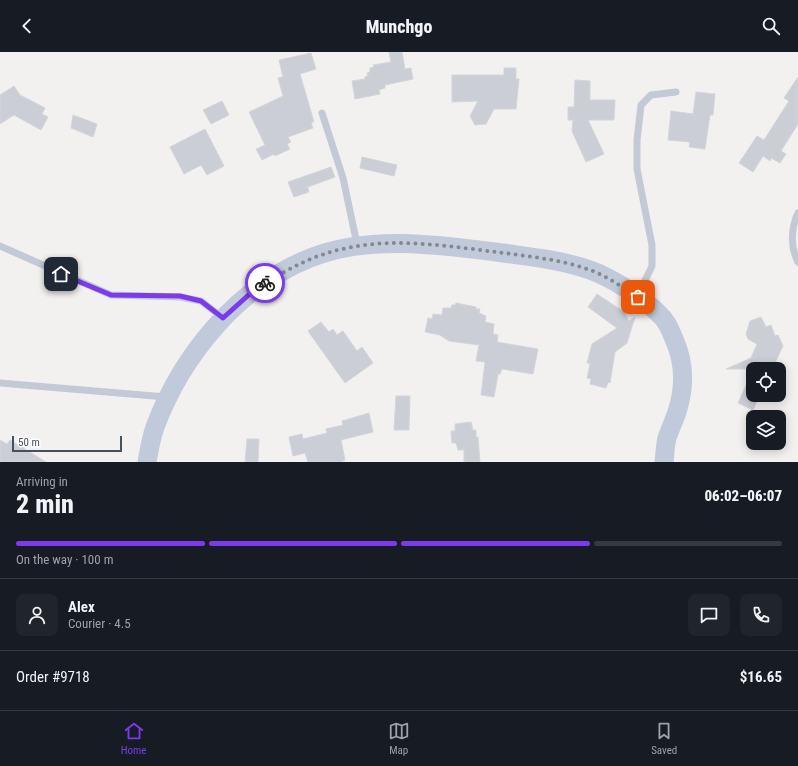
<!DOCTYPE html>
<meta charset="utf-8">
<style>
body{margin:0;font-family:"Roboto Condensed",sans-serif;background:#20242c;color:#f1f3f6;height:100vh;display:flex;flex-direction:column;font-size:15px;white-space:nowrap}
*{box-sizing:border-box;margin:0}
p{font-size:13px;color:#9ea1a6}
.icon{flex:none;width:22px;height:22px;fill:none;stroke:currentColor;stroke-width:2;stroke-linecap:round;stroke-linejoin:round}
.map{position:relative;height:410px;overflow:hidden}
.sheet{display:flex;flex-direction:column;background:#171b24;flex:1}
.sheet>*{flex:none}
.tools{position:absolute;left:746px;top:310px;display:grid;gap:8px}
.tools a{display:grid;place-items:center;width:40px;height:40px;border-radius:8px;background:#171b24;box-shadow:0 2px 10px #0003;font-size:20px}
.scale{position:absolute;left:12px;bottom:10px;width:110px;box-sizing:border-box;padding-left:4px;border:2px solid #46505f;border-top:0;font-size:11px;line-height:14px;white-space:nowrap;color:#46505f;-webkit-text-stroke:3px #fff;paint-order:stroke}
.pin{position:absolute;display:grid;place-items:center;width:34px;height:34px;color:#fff;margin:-17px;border-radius:8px;box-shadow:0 2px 6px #0006}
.courier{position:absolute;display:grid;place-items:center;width:40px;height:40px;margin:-20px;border:3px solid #7c3aed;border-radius:50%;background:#fff;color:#222;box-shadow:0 1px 5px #0007}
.headline em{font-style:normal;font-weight:800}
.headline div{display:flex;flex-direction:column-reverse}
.headline{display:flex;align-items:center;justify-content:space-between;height:68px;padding:0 16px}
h1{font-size:26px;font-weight:800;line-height:30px}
.bar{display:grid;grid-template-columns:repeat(4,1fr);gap:6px 4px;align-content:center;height:48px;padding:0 16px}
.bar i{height:5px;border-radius:3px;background:#363941}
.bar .current{background:#7c3aed}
.bar p{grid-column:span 4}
.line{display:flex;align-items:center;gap:10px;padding:0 16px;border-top:1px solid #363941}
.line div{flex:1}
.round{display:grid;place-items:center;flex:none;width:42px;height:42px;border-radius:8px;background:#20242c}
header{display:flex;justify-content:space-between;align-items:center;height:52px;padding:0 16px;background:#171b24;font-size:18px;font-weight:800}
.dock{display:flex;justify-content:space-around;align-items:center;height:56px;border-top:1px solid #363941;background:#171b24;font-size:11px;color:#9ea1a6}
.dock a{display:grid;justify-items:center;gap:2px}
.dock .current{color:#7c3aed}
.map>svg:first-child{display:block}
</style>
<header><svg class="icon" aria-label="back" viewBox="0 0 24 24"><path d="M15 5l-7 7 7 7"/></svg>Munchgo<svg class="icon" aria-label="search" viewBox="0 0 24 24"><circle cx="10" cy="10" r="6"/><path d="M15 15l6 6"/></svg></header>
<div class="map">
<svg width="798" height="410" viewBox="0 0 798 410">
<rect width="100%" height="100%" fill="#f3f0f0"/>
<!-- building -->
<g fill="#ccced6" stroke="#d4d5dc">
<path d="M 389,0 L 402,0 L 405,17 L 411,16 L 413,27 L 385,33 L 385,36 L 379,38 L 380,42 L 355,47 L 352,29 L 365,27 L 365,25 L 368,24 L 367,21 L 370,20 L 370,16 L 374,15 L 373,13 L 391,10 Z"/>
<path d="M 311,1 L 316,17 L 300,22 L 314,70 L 311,70 L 313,76 L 288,85 L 291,90 L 287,92 L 290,97 L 275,104 L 274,102 L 262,108 L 256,97 L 265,93 L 249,60 L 283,44 L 278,26 L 283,25 L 279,8 Z"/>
<path d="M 504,16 L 516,16 L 516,27 L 519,27 L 516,57 L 494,57 L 486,72 L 475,73 L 470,64 L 478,49 L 452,50 L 452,23 L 504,23 Z"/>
<path d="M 798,25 L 798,72 L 781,99 L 786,102 L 780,111 L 771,106 L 770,109 L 763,104 L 753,120 L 739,111 L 757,84 L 764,88 L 789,49 L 784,46 Z"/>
<path d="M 575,28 L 590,29 L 590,48 L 615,48 L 614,68 L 588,68 L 604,102 L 586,110 L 572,79 L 573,68 L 568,68 L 568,55 L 574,55 Z"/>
<path d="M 14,34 L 20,43 L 45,56 L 42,62 L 48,65 L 41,78 L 14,63 L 0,72 L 0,43 Z"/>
<path d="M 696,40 L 715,42 L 713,63 L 710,63 L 705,97 L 689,95 L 690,90 L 668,88 L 671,59 L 693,62 Z"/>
<path d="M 222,49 L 229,63 L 211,72 L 203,58 Z"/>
<path d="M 73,63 L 97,72 L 93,85 L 71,76 Z"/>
<path d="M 205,77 L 224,114 L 207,123 L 201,113 L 184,122 L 170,95 Z"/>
<path d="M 362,105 L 397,113 L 394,124 L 360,116 Z"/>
<path d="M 331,115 L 335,125 L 308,135 L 307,133 L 309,140 L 294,145 L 288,130 Z"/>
<path d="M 597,242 L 624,260 L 629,269 L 635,265 L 627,291 L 615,300 L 610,331 L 608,330 L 606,336 L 590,332 L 591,327 L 587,326 L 590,312 L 587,311 L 592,292 L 617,276 L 588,255 Z"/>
<path d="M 456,251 L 476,255 L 476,257 L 480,257 L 479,261 L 486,264 L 485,270 L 494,272 L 493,282 L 498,283 L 497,290 L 538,297 L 533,322 L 502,317 L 500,322 L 498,322 L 494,345 L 481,343 L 485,310 L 476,309 L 479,293 L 449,289 L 440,283 L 425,280 L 428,266 L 432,267 L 433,262 L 442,263 L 443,256 L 451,256 L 452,253 L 455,253 Z"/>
<path d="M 761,265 L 766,275 L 771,273 L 775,284 L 778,283 L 783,294 L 772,317 L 726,317 L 751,306 L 757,292 L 748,287 L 746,282 L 750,269 Z"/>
<path d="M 321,270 L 329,280 L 333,277 L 337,283 L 343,279 L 357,299 L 362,295 L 373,311 L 345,331 L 308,279 Z"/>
<path d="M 753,318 L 753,343 L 760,343 L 753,358 L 738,351 Z"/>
<path d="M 396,344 L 410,344 L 409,378 L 394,378 Z"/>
<path d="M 369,361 L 373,380 L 341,388 L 345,408 L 341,410 L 308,410 L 305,401 L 293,404 L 289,385 L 302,382 L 303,387 L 327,381 L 326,377 L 343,373 L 342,369 Z"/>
<path d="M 471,370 L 473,378 L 476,378 L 476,385 L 478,385 L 480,410 L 464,410 L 464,398 L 458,398 L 456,391 L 452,391 L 451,379 L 455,379 L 455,372 Z"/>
<path d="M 247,387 L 259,387 L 258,410 L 245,410 Z"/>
<path d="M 0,388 L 7,392 L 10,388 L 46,410 L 0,410 Z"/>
</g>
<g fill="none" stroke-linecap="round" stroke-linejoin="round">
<!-- lane -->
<g stroke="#c3cad6" stroke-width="7">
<path d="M 322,61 L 343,126 L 357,192"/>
<path d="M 798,161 C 791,176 790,195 798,210"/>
<path d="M 0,194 L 111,243 L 180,245 L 201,249 L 223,266"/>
<path d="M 638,243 L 652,214 L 652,193 L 637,117 L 637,88 L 641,53 L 651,43 L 676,40"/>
<path d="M 0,331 L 166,345"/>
</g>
<!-- secondary -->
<path stroke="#c1cada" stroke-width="19" d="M 147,410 C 149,399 151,386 155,375 C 182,303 238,235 310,206 C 370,182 442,193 503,201 C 532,205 562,208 590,218 C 612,226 644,246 660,263 C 666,268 671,279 674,287 C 685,311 685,335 677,360 C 674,369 670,377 667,386 C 665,394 665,402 664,410"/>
</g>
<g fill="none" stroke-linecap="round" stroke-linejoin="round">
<!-- done -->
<path stroke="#838892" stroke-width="4" stroke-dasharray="0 7.2" d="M 265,231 C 292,215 316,202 347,196 C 397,185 454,195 504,201 C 533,205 563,208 590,218 C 607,224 622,235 638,245"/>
<!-- route -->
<path stroke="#7c3aed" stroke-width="5" d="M 61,222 L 111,243 L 180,244 L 201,249 L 223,266 L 253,239 L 265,231"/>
</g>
</svg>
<div class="tools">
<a><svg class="icon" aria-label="locate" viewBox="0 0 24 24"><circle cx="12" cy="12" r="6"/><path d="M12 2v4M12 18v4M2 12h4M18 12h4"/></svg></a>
<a><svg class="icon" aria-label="layers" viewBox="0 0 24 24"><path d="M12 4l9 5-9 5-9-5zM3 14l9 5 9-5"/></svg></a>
</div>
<div class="scale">50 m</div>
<div class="pin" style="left:638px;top:245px;background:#ea580c"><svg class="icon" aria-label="bag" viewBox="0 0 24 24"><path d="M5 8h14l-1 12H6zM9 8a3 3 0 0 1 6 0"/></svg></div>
<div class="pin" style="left:61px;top:222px;background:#1f2937"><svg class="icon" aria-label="home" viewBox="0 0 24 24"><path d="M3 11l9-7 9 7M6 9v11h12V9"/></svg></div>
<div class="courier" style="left:265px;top:231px"><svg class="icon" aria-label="bike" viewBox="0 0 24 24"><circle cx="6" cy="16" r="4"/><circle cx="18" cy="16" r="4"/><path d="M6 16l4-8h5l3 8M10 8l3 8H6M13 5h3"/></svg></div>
</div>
<section class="sheet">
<div class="headline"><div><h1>2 min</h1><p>Arriving in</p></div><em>06:02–06:07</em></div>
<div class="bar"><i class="current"></i><i class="current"></i><i class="current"></i><i></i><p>On the way · 100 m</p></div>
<div class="line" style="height:72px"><a class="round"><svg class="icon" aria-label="person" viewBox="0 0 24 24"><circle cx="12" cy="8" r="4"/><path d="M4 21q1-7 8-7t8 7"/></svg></a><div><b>Alex</b><p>Courier · 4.5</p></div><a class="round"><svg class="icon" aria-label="chat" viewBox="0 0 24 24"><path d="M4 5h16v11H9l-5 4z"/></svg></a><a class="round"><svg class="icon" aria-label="phone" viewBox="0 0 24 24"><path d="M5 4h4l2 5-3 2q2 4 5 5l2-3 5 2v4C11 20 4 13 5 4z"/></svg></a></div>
<div class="line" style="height:52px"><div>Order #9718</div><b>$16.65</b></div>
</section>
<nav class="dock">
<a class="current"><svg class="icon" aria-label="home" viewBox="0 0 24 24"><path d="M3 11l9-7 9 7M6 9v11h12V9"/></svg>Home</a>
<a><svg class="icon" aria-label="map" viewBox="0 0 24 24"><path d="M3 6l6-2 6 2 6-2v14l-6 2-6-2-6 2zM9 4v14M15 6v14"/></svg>Map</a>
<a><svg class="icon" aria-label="saved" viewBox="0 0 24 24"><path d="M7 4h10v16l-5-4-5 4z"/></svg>Saved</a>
</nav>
